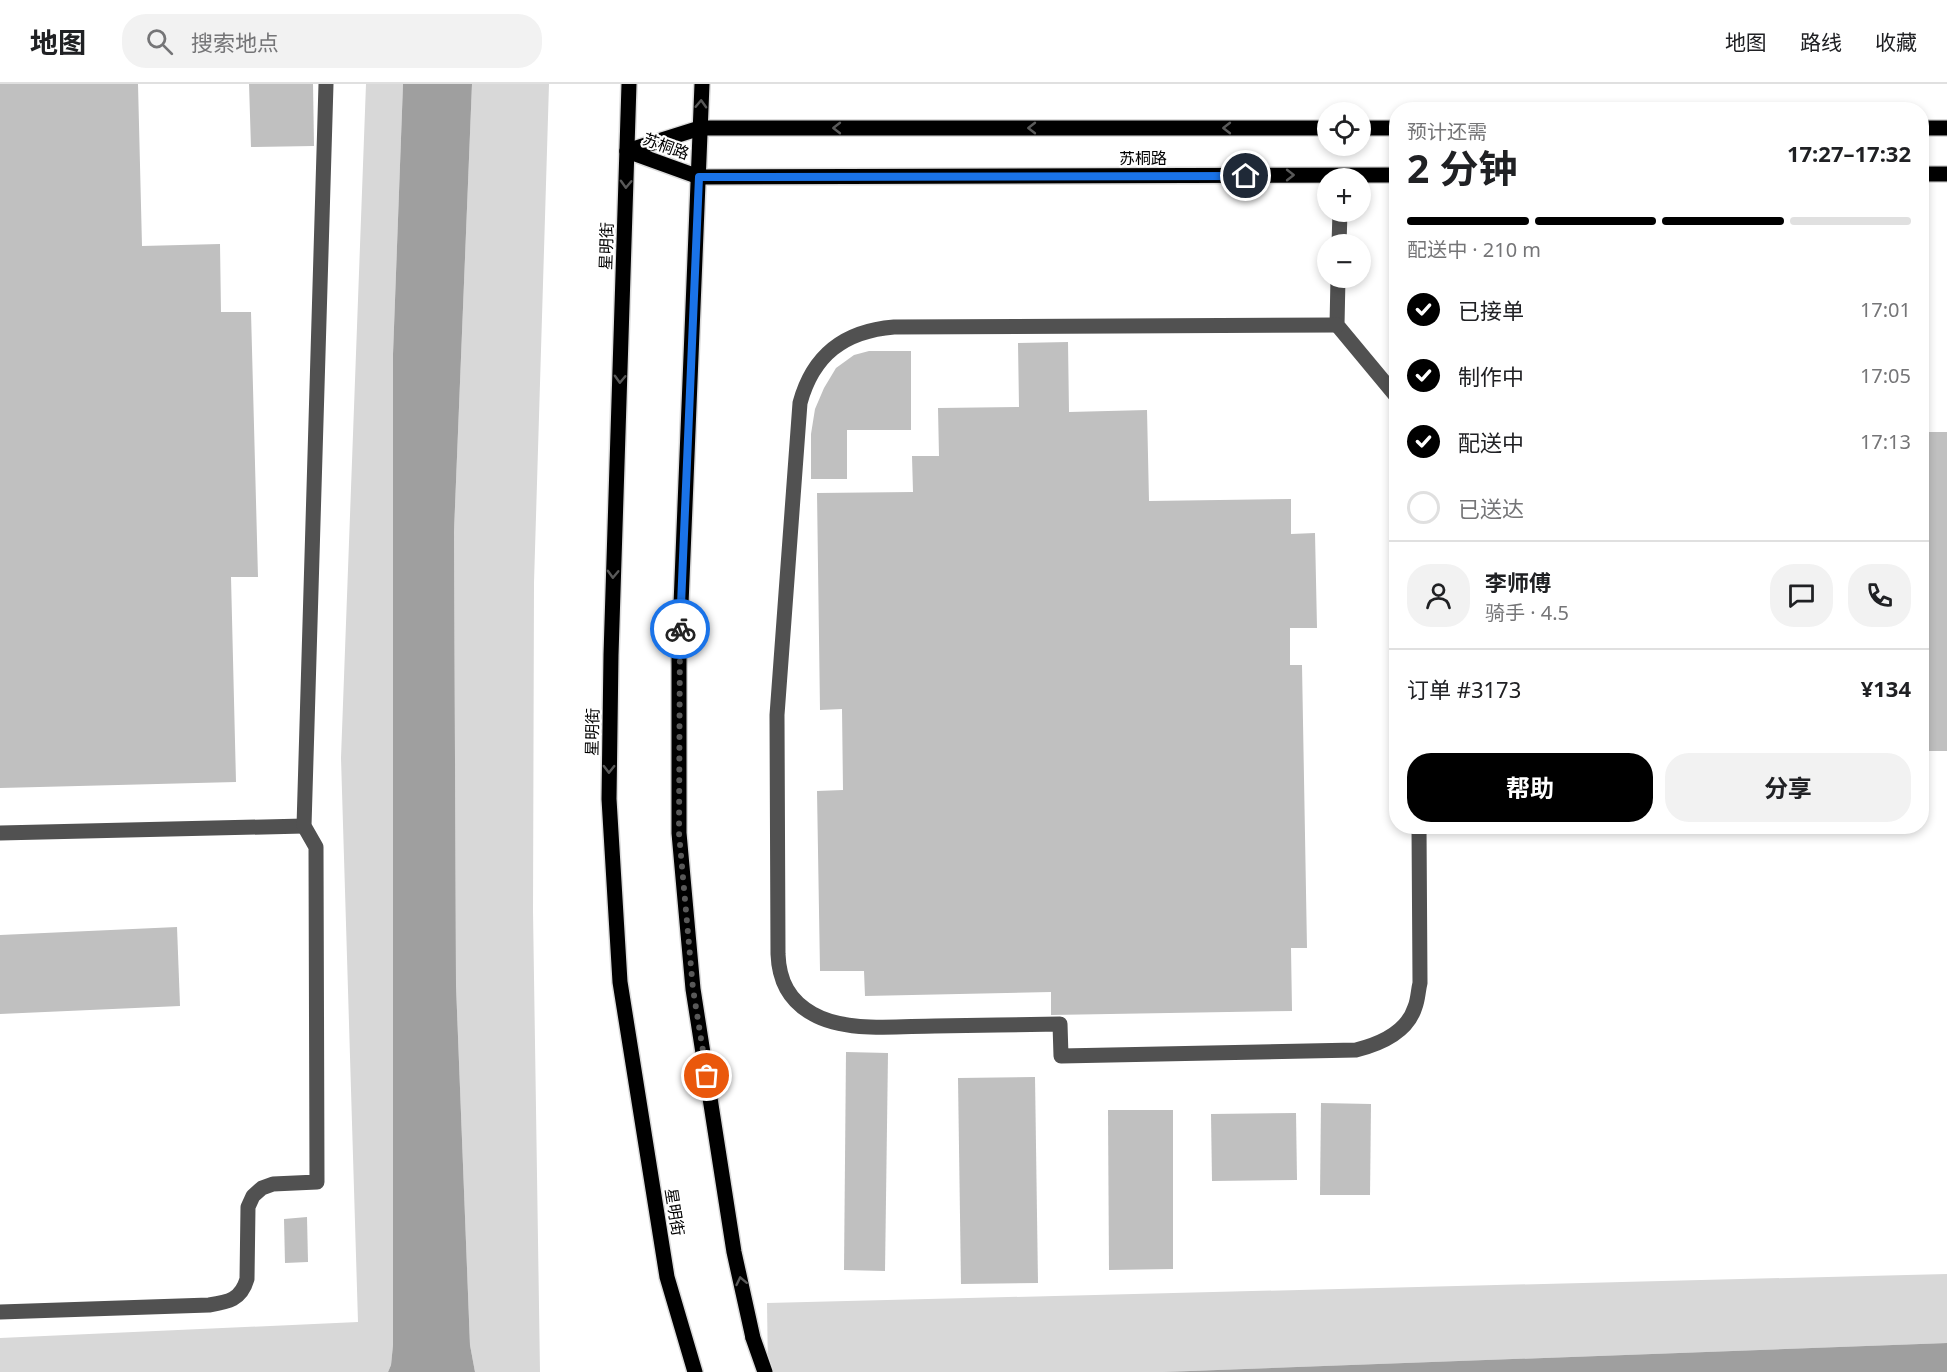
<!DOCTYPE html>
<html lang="zh">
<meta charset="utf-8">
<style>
body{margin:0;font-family:"Noto Sans","Noto Sans SC",sans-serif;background:#f2f2f2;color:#202124;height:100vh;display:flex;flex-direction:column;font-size:22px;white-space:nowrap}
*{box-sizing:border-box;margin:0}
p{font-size:20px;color:#757577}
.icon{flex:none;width:33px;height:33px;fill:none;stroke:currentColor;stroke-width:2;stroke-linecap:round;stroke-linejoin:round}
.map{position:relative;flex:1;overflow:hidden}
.side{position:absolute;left:1389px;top:18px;width:540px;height:732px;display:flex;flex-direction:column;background:#fff;border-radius:24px;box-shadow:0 3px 9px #0003}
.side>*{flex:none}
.controls{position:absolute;left:1317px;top:18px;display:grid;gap:12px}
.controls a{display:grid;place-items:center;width:54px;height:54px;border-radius:50%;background:#fff;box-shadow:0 3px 9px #0003;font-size:30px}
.pin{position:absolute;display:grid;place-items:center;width:51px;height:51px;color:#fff;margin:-26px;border:3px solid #fff;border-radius:50%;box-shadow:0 2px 6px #0007}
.courier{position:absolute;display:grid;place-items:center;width:60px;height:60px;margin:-30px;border:4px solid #1a73e8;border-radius:50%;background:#fff;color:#222;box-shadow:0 2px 8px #0007}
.overview em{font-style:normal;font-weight:700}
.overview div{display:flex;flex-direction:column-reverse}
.overview{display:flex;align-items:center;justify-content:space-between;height:102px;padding:0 18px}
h1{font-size:39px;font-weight:700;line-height:45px}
.bar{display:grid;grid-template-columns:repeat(4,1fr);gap:9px 6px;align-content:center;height:72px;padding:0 18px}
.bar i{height:8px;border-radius:4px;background:#e0e0e0}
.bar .active{background:#000}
.bar p{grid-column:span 4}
.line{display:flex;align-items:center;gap:15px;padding:0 18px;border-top:2px solid #e0e0e0}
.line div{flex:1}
.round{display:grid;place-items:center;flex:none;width:63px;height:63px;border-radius:24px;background:#f2f2f2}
ol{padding:0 18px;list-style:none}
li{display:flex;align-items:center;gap:18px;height:66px}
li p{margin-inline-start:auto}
li .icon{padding:6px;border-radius:50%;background:#000;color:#fff;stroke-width:4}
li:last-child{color:#757577}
li i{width:33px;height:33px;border:3px solid #e0e0e0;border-radius:50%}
.action{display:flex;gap:12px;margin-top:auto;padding:12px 18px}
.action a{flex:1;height:69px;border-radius:24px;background:#000;color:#fff;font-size:24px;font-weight:700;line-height:69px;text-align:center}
.action a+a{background:#f2f2f2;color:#202124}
header{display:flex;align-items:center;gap:36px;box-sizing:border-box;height:84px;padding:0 30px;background:#fff;border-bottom:2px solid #e0e0e0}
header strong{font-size:28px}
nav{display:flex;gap:33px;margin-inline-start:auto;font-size:21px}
.search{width:420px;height:54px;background:#f2f2f2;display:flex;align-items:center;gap:15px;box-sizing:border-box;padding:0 21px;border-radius:24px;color:#757577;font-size:22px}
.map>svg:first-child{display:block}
</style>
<header>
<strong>地图</strong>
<div class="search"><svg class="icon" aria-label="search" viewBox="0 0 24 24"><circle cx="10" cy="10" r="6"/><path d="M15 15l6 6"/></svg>搜索地点</div>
<nav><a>地图</a><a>路线</a><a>收藏</a></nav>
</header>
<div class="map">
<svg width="1947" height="1288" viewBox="0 0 1947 1288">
<rect width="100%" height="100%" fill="#fff"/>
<!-- green -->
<g fill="#d8d8d8">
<path d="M 366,0 L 403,0 L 393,270 L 393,1261 L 391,1281 L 388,1288 L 0,1288 L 0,1254 L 358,1238 L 341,674 Z"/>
<path d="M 472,0 L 549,0 L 534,499 L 533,827 L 540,1288 L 475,1288 L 470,1261 L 456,901 L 454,448 Z"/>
<path d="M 1947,1190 L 1947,1259 L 1163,1288 L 768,1288 L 767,1219 Z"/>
</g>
<!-- water -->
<g fill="#9f9f9f">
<path d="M 403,0 L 472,0 L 454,448 L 456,901 L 470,1261 L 475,1288 L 388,1288 L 391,1281 L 393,1261 L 393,270 Z"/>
<path d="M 1947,1259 L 1947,1288 L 1163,1288 Z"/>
</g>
<!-- building -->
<g fill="#c0c0c0">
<path d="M 0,0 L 138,0 L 142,162 L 220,160 L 221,228 L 251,228 L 258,493 L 231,493 L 236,698 L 0,704 Z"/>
<path d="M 249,0 L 313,0 L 314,62 L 251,63 Z"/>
<path d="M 1068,258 L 1069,328 L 1147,326 L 1149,417 L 1291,415 L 1291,450 L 1315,449 L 1317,544 L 1290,544 L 1290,581 L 1302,581 L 1307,864 L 1291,864 L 1292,927 L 1051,931 L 1051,908 L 865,912 L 864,887 L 820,887 L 817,707 L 843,706 L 842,625 L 820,626 L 817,409 L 913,408 L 912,372 L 939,372 L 938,324 L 1019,323 L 1018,259 Z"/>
<path d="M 869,267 L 911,267 L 911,346 L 847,346 L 847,395 L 811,395 L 811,350 L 815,325 L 824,304 L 836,284 L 854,271 Z"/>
<rect x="1922" y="348" width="25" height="319"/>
<path d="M 177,843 L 180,922 L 0,930 L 0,851 Z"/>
<path d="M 846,968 L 888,969 L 885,1187 L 844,1186 Z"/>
<path d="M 1035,993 L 1038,1199 L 961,1200 L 958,994 Z"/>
<path d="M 1321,1019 L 1371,1020 L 1370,1111 L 1320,1111 Z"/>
<path d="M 1108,1026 L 1173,1026 L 1173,1185 L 1109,1186 Z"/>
<path d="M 1296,1029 L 1297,1096 L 1212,1097 L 1211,1030 Z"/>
<path d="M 307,1133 L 308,1178 L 285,1179 L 284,1135 Z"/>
</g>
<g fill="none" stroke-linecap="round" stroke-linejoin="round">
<!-- major casing -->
<g stroke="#dbdbdb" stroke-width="18">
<g id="major">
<path d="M 629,0 L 611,571 L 609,715 L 620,898 L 667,1193 L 695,1288"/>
<path d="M 702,0 L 679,570 L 679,749 L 693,905 L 734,1168 L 753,1254"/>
<path d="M 1360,44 L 1396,44"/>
<path d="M 1922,44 L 1947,44"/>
<path d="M 627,67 L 699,93 L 1396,91"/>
<path d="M 627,67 L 700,44 L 1328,44"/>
<path d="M 1922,90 L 1947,90"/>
</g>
</g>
<!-- minor -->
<g stroke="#515151" stroke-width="15">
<path d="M 1339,160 L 1340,128"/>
<path d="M 1338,194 L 1337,241 L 1396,312"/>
<path d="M 1337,241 L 894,243 C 844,247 813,271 800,319 L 777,631 L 778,870 C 779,897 789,917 813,930 C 846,949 899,942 935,942 C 977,941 1018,941 1060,940 L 1061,972 L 1356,966 C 1380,960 1407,949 1415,923 C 1418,916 1418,907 1420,899 L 1419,742"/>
<path d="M 0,749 L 304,742"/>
<path d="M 0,1228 L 209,1221 C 228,1218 241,1216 247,1195 L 248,1123 L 253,1112 L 262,1104 L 273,1100 L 317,1098 L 316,763 L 304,742 L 326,0"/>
</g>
<!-- major -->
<use href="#major" stroke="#000" stroke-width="15"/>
<!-- major-bridge casing -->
<g stroke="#dbdbdb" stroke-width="18" stroke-linecap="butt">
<path id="major-bridge" d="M 753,1254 L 765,1288"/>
</g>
<!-- major-bridge -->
<use href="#major-bridge" stroke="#000" stroke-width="15"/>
</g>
<!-- one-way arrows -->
<defs><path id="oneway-chevron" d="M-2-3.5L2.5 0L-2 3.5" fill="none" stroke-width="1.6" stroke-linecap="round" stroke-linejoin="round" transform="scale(1.5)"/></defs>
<g stroke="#595959">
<use href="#oneway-chevron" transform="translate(701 20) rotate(-88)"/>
<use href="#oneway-chevron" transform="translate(837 44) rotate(180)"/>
<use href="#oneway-chevron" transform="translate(1032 44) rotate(180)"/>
<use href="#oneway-chevron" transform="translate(1227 44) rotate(180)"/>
<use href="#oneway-chevron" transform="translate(1290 91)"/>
<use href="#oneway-chevron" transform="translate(626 100) rotate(92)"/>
<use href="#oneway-chevron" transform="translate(620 295) rotate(92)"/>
<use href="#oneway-chevron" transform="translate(613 490) rotate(92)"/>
<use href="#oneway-chevron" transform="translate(609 685) rotate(91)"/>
<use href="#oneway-chevron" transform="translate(741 1197) rotate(-102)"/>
</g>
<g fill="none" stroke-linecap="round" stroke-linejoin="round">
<!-- done -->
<path stroke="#595959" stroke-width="6" stroke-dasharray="0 10.8" d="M 680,545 L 679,749 L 693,905 L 707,992"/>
<!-- route -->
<path stroke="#1a73e8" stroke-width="8" d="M 680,545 L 699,93 L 1246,92"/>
</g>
<g text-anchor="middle" stroke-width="4.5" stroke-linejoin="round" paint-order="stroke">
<!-- street labels -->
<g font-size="16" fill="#000" stroke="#fff">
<text transform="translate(666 62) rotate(20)" y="6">苏桐路</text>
<text x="1143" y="80">苏桐路</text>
<text transform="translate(606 162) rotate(-88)" y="6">星明街</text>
<text transform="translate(592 648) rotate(-89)" y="6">星明街</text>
<text transform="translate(675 1128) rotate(81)" y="6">星明街</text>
</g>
</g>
</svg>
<div class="controls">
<a><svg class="icon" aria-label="locate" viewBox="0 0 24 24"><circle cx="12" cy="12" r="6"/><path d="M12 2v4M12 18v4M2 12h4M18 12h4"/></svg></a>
<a>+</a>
<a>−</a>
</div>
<div class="pin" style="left:707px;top:992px;background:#ea580c"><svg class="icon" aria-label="bag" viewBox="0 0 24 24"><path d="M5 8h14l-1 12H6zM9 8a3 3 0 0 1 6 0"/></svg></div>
<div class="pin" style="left:1246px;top:92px;background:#1f2937"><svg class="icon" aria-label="home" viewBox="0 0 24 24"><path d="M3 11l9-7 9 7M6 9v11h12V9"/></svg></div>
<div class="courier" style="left:680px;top:545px"><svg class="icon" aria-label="bike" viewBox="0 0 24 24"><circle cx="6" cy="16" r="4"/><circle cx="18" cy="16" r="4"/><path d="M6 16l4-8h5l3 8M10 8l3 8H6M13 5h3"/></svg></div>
<section class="side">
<div class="overview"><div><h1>2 分钟</h1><p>预计还需</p></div><em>17:27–17:32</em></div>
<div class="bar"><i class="active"></i><i class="active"></i><i class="active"></i><i></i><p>配送中 · 210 m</p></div>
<ol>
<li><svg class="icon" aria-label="check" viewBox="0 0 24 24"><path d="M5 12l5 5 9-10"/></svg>已接单<p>17:01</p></li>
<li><svg class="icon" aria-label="check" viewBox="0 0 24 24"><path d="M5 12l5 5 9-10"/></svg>制作中<p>17:05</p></li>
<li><svg class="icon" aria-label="check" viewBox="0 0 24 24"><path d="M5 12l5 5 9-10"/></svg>配送中<p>17:13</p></li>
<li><i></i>已送达</li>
</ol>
<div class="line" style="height:108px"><a class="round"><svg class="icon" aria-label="person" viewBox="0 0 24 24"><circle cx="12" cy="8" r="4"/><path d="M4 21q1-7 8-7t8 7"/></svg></a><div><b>李师傅</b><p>骑手 · 4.5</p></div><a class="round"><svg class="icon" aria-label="chat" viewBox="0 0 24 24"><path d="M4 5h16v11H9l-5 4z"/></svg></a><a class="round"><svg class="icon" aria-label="phone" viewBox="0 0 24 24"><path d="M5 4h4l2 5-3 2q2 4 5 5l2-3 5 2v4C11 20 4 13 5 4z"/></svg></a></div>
<div class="line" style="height:78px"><div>订单 #3173</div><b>¥134</b></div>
<div class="action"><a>帮助</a><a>分享</a></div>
</section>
</div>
